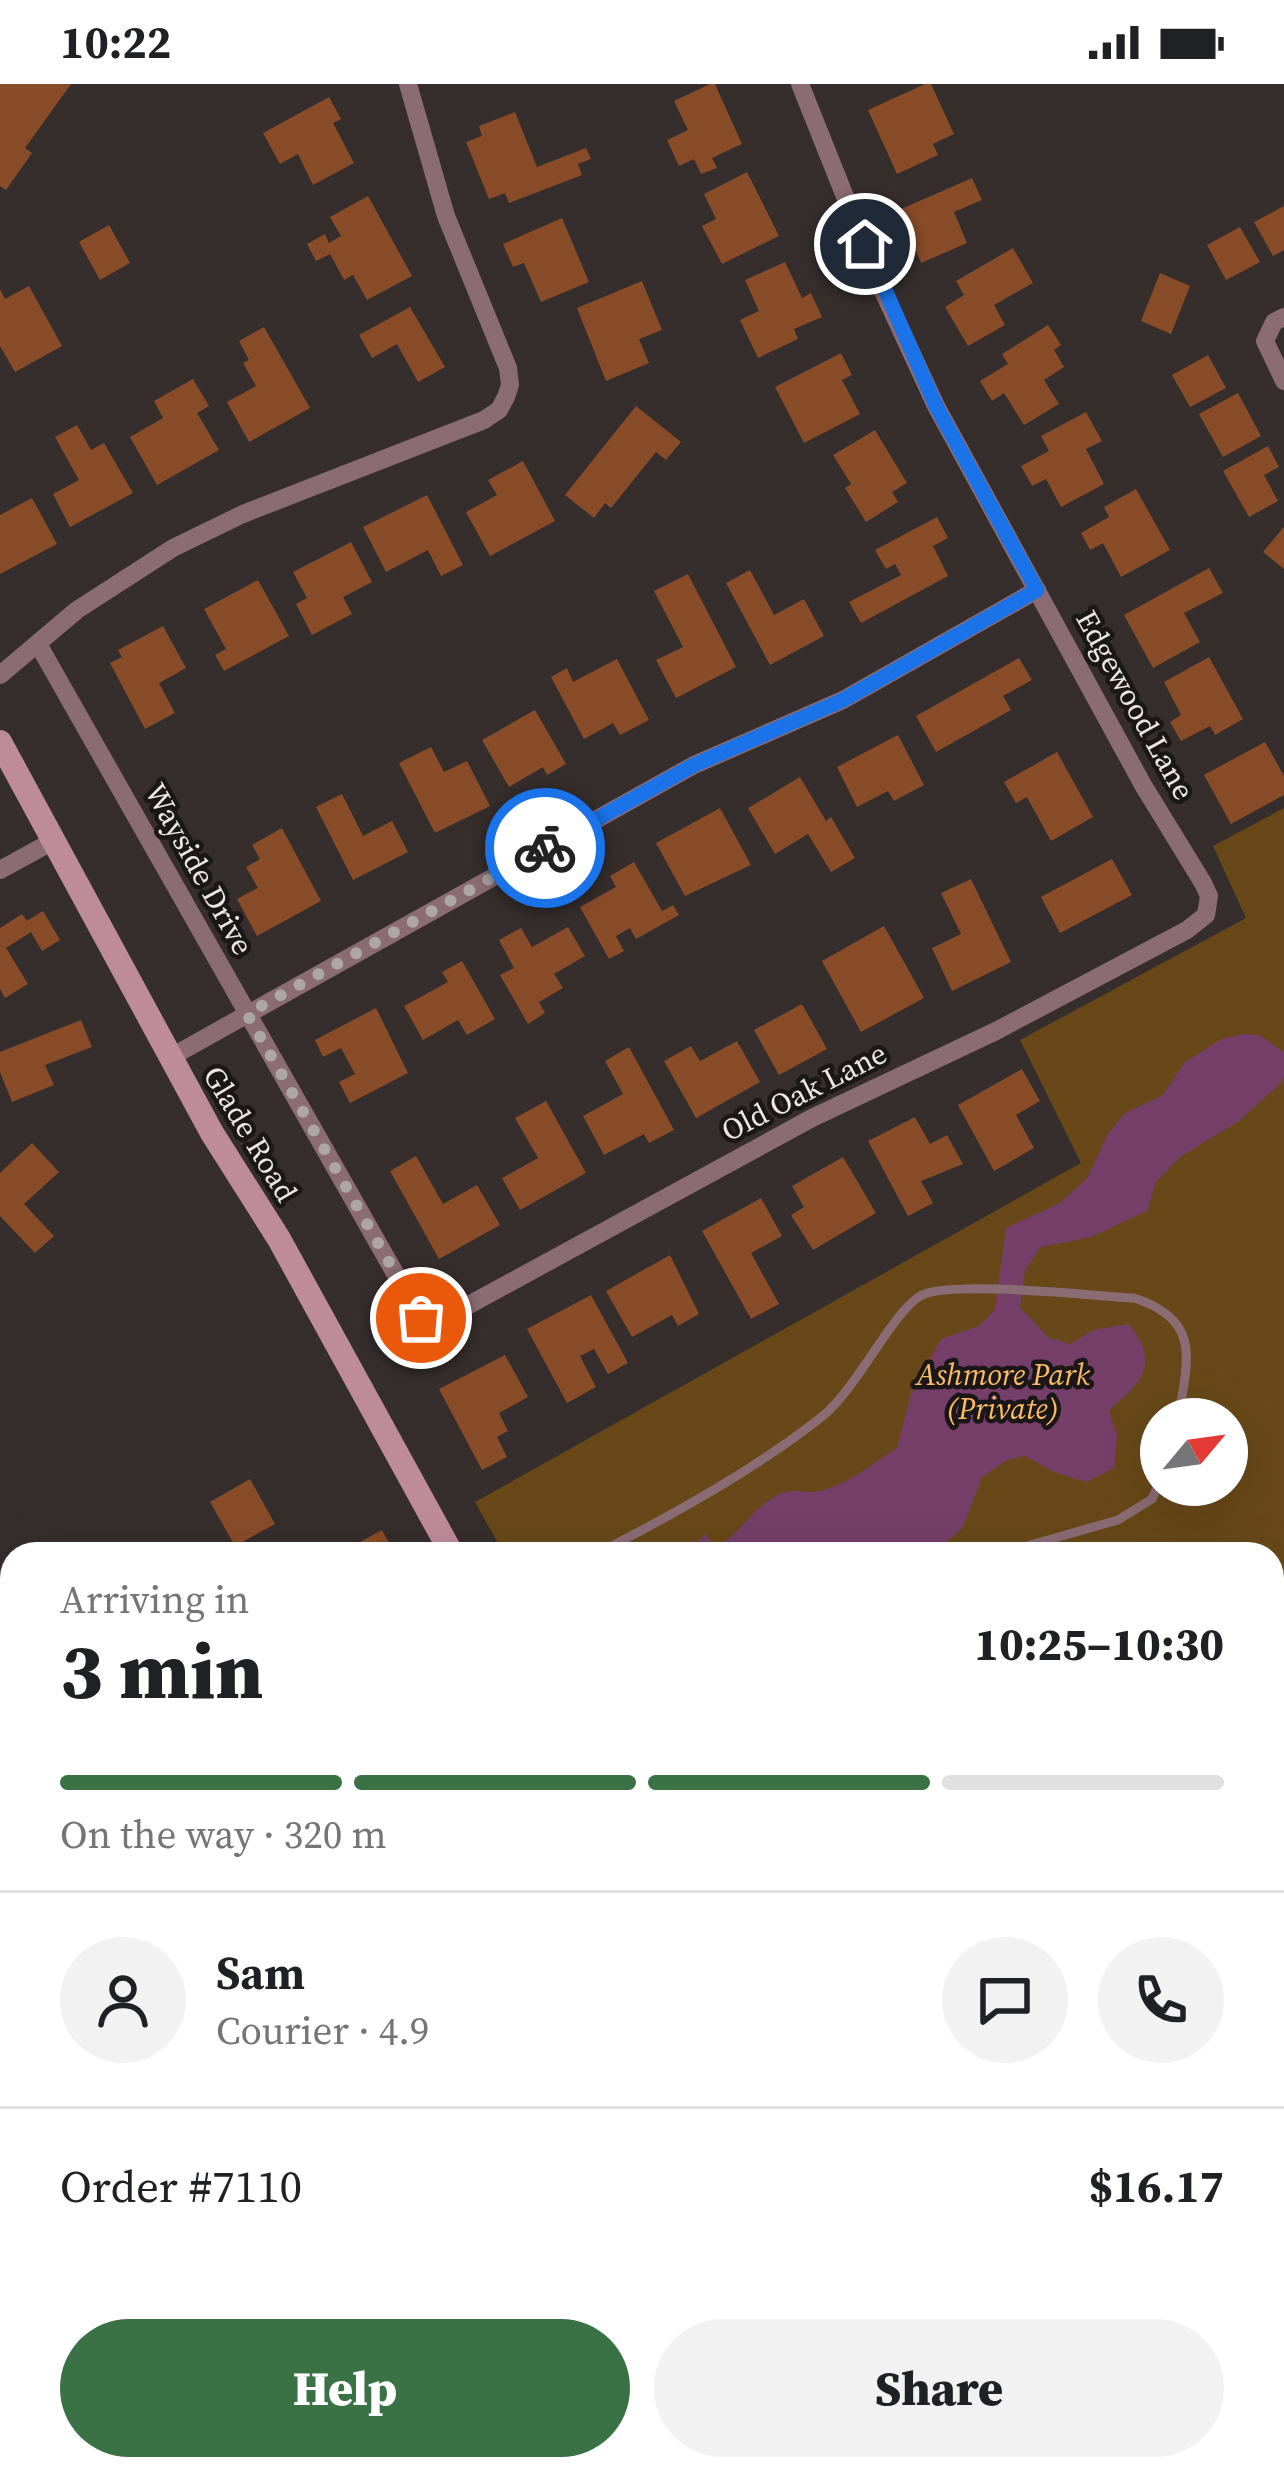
<!DOCTYPE html>
<meta charset="utf-8">
<style>
body{margin:0;font-family:"Source Serif 4",serif;background:#f2f2f2;color:#202124;height:100vh;display:flex;flex-direction:column;font-size:45px;white-space:nowrap}
*{box-sizing:border-box;margin:0}
p{font-size:39px;color:#757577}
.icon{flex:none;width:66px;height:66px;fill:none;stroke:currentColor;stroke-width:2;stroke-linecap:round;stroke-linejoin:round}
.map{position:relative;flex:1;overflow:hidden}
.panel{position:absolute;left:0px;top:1458px;width:1284px;height:939px;display:flex;flex-direction:column;background:#fff;border-radius:36px 36px 0 0;box-shadow:0 12px 48px #0002}
.panel>*{flex:none}
.needle{width:78px;rotate:61deg}
.tools{position:absolute;left:1140px;top:1314px;display:grid;gap:24px}
.tools a{display:grid;place-items:center;width:108px;height:108px;border-radius:50%;background:#fff;box-shadow:0 12px 48px #0002;font-size:60px}
.pin{position:absolute;display:grid;place-items:center;width:102px;height:102px;color:#fff;margin:-51px;border:6px solid #fff;border-radius:50%;box-shadow:0 3px 12px #0007}
.courier{position:absolute;display:grid;place-items:center;width:120px;height:120px;margin:-60px;border:9px solid #1a73e8;border-radius:50%;background:#fff;color:#222;box-shadow:0 3px 15px #0007}
.headline em{font-style:normal;font-weight:800}
.headline div{display:flex;flex-direction:column-reverse}
.headline{display:flex;align-items:center;justify-content:space-between;height:204px;padding:0 60px}
h1{font-size:78px;font-weight:800;line-height:90px}
.bar{display:grid;grid-template-columns:repeat(4,1fr);gap:18px 12px;align-content:center;height:144px;padding:0 60px}
.bar i{height:15px;border-radius:9px;background:#e0e0e0}
.bar .active{background:#3a7245}
.bar p{grid-column:span 4}
.line{display:flex;align-items:center;gap:30px;padding:0 60px;border-top:3px solid #e0e0e0}
.line div{flex:1}
.round{display:grid;place-items:center;flex:none;width:126px;height:126px;border-radius:63px;background:#f2f2f2}
.cta{display:flex;gap:24px;margin-top:auto;padding:24px 60px}
.cta a{flex:1;height:138px;border-radius:72px;background:#3a7245;color:#fff;font-size:48px;font-weight:800;line-height:138px;text-align:center}
.cta a+a{background:#f2f2f2;color:#202124}
.status{display:flex;justify-content:space-between;align-items:center;height:84px;padding:0 60px;background:#fff;direction:ltr}
.status svg{height:33px;fill:currentColor}
.map>svg:first-child{display:block}
</style>
<div class="status"><b>10:22</b><svg viewBox="0 0 49 12"><path d="M0 12V9h3v3zM5 12V6h3v6zM10 12V3h3v9zM15 12V0h3v12zM26 1h20v11H26zM47 4h2v5h-2z"/></svg></div>
<div class="map">
<svg width="1284" height="2395" viewBox="0 0 1284 2395">
<rect width="100%" height="100%" fill="#362e2d"/>
<!-- green -->
<g fill="#684818" fill-rule="evenodd">
<path d="M 1284,724 L 1284,1513 L 1272,1520 L 1272,1470 L 504,1470 L 475,1418 L 1081,1079 L 1020,956 L 1246,834 L 1213,762 ZM 1161,1335 L 1227,1335 L 1227,1401 L 1161,1401 Z"/>
<path d="M 0,2102 L 12,2104 L 12,2209 L 0,2217 Z"/>
</g>
<!-- water -->
<path fill="#753f69" d="M 1242,950 L 1259,951 L 1284,968 L 1284,993 L 1280,1000 L 1239,1037 L 1180,1073 L 1156,1098 L 1147,1127 L 1091,1153 L 1041,1163 L 1025,1186 L 1020,1223 L 1049,1254 L 1071,1260 L 1093,1246 L 1129,1240 C 1160,1279 1143,1298 1109,1326 L 1117,1352 L 1114,1384 L 1086,1398 L 1054,1388 L 1025,1372 L 1007,1376 L 982,1393 L 962,1445 L 932,1470 L 686,1470 L 705,1450 L 715,1463 C 740,1451 750,1427 774,1413 C 796,1401 801,1411 820,1407 C 848,1401 873,1379 897,1364 L 911,1310 L 941,1255 L 979,1242 L 995,1225 L 1006,1144 L 1060,1119 L 1087,1094 L 1108,1050 L 1125,1029 L 1163,1011 L 1185,978 L 1222,955 Z"/>
<g fill="none" stroke-linecap="round" stroke-linejoin="round">
<!-- stream -->
<path stroke="#753f69" stroke-width="6" d="M 8,2048 L 12,2042"/>
</g>
<!-- building -->
<g fill="#884c29">
<path d="M 0,0 L 71,0 L 25,64 L 32,69 L 6,106 L 0,102 Z"/>
<path d="M 710,0 L 715,0 L 742,60 L 712,74 L 717,84 L 701,90 L 694,75 L 679,82 L 667,56 L 688,46 L 674,17 Z"/>
<path d="M 925,0 L 931,0 L 954,50 L 933,60 L 938,71 L 897,90 L 868,26 Z"/>
<path d="M 329,13 L 341,35 L 333,39 L 354,79 L 313,101 L 298,70 L 280,80 L 263,49 Z"/>
<path d="M 515,28 L 537,83 L 586,64 L 591,75 L 578,80 L 582,91 L 509,119 L 505,109 L 489,115 L 466,58 L 482,52 L 479,42 Z"/>
<path d="M 747,88 L 779,152 L 722,180 L 702,142 L 716,135 L 704,110 Z"/>
<path d="M 972,94 L 982,116 L 954,128 L 967,159 L 921,179 L 899,126 Z"/>
<path d="M 368,112 L 412,192 L 367,216 L 353,191 L 344,196 L 330,170 L 316,177 L 307,160 L 325,150 L 329,159 L 341,152 L 330,133 Z"/>
<path d="M 1284,122 L 1284,166 L 1273,172 L 1254,138 Z"/>
<path d="M 562,134 L 589,198 L 541,218 L 524,179 L 513,183 L 503,160 Z"/>
<path d="M 109,141 L 130,179 L 100,196 L 79,158 Z"/>
<path d="M 1240,143 L 1260,178 L 1226,196 L 1207,161 Z"/>
<path d="M 1013,164 L 1033,199 L 994,221 L 1005,241 L 968,262 L 945,223 L 964,211 L 956,197 Z"/>
<path d="M 785,178 L 802,214 L 811,209 L 822,233 L 794,245 L 798,255 L 758,274 L 740,236 L 759,227 L 745,196 Z"/>
<path d="M 1160,189 L 1190,202 L 1171,250 L 1141,237 Z"/>
<path d="M 642,197 L 662,246 L 639,255 L 649,279 L 606,297 L 577,224 Z"/>
<path d="M 29,202 L 62,262 L 15,288 L 0,262 L 0,205 L 5,215 Z"/>
<path d="M 410,223 L 445,283 L 418,298 L 397,260 L 372,274 L 359,251 Z"/>
<path d="M 1048,241 L 1061,261 L 1054,266 L 1064,283 L 1044,296 L 1059,320 L 1024,341 L 1004,309 L 992,317 L 980,297 L 1008,280 L 1002,270 Z"/>
<path d="M 264,243 L 310,324 L 249,358 L 227,318 L 256,302 L 243,279 L 249,276 L 239,257 Z"/>
<path d="M 841,269 L 852,291 L 842,296 L 860,330 L 804,359 L 775,303 Z"/>
<path d="M 1208,271 L 1226,304 L 1190,323 L 1172,291 Z"/>
<path d="M 193,295 L 209,322 L 197,329 L 219,366 L 157,401 L 130,353 L 163,334 L 154,317 Z"/>
<path d="M 1238,309 L 1261,352 L 1223,373 L 1199,330 Z"/>
<path d="M 636,322 L 681,358 L 666,376 L 656,368 L 611,424 L 605,419 L 594,434 L 565,411 Z"/>
<path d="M 1086,328 L 1102,357 L 1086,365 L 1104,400 L 1061,423 L 1046,395 L 1032,402 L 1021,382 L 1049,367 L 1041,352 Z"/>
<path d="M 77,341 L 91,366 L 104,359 L 133,409 L 70,443 L 53,410 L 79,396 L 55,353 Z"/>
<path d="M 875,346 L 907,399 L 892,408 L 898,418 L 866,438 L 845,404 L 851,400 L 833,371 Z"/>
<path d="M 1268,362 L 1279,383 L 1264,391 L 1278,417 L 1249,433 L 1223,387 Z"/>
<path d="M 523,377 L 555,437 L 490,472 L 466,428 L 497,411 L 488,396 Z"/>
<path d="M 1136,405 L 1170,466 L 1121,493 L 1103,459 L 1090,466 L 1081,449 L 1109,433 L 1104,423 Z"/>
<path d="M 427,411 L 463,481 L 441,492 L 428,466 L 386,488 L 363,443 Z"/>
<path d="M 32,414 L 57,460 L 0,490 L 0,431 Z"/>
<path d="M 937,433 L 948,454 L 933,462 L 948,492 L 861,539 L 849,518 L 901,491 L 895,480 L 886,485 L 875,466 Z"/>
<path d="M 1284,443 L 1284,485 L 1263,468 Z"/>
<path d="M 351,458 L 372,498 L 343,513 L 352,530 L 312,551 L 296,520 L 307,514 L 293,488 Z"/>
<path d="M 1209,484 L 1223,509 L 1184,529 L 1200,558 L 1153,584 L 1124,531 Z"/>
<path d="M 750,486 L 774,531 L 804,515 L 824,552 L 770,581 L 726,499 Z"/>
<path d="M 688,490 L 736,583 L 676,614 L 656,576 L 683,563 L 654,507 Z"/>
<path d="M 258,496 L 289,552 L 224,587 L 215,571 L 226,565 L 204,525 Z"/>
<path d="M 163,542 L 186,584 L 159,599 L 175,629 L 145,645 L 110,579 L 122,573 L 118,566 Z"/>
<path d="M 1209,573 L 1243,635 L 1215,651 L 1210,642 L 1181,657 L 1170,638 L 1181,631 L 1164,598 Z"/>
<path d="M 1019,574 L 1032,596 L 1003,612 L 1011,626 L 936,668 L 916,632 Z"/>
<path d="M 617,575 L 649,636 L 620,651 L 613,639 L 584,655 L 551,593 L 567,584 L 573,598 Z"/>
<path d="M 535,626 L 566,680 L 547,691 L 543,683 L 509,703 L 482,656 Z"/>
<path d="M 898,651 L 924,701 L 894,717 L 888,707 L 857,723 L 837,683 Z"/>
<path d="M 1265,658 L 1284,692 L 1284,711 L 1231,740 L 1204,691 Z"/>
<path d="M 431,663 L 444,688 L 467,677 L 490,722 L 435,749 L 399,679 Z"/>
<path d="M 1057,668 L 1093,733 L 1051,757 L 1027,713 L 1016,719 L 1004,698 Z"/>
<path d="M 800,693 L 826,737 L 831,733 L 855,774 L 831,788 L 808,750 L 775,770 L 748,724 Z"/>
<path d="M 342,710 L 363,752 L 392,737 L 408,768 L 353,796 L 316,723 Z"/>
<path d="M 720,724 L 751,781 L 685,812 L 656,759 Z"/>
<path d="M 282,744 L 321,817 L 257,852 L 237,815 L 258,804 L 246,783 L 260,775 L 252,761 Z"/>
<path d="M 1112,775 L 1132,811 L 1060,849 L 1041,813 Z"/>
<path d="M 634,778 L 662,827 L 673,821 L 679,831 L 636,855 L 630,844 L 616,852 L 624,867 L 609,875 L 580,823 L 616,803 L 610,792 Z"/>
<path d="M 971,795 L 1011,878 L 952,907 L 932,864 L 961,850 L 941,809 Z"/>
<path d="M 43,827 L 60,856 L 42,867 L 31,848 L 6,864 L 28,900 L 5,914 L 0,905 L 0,844 L 22,830 L 27,837 Z"/>
<path d="M 884,842 L 924,914 L 861,948 L 822,877 Z"/>
<path d="M 568,843 L 585,872 L 554,890 L 563,904 L 539,918 L 545,929 L 528,940 L 500,891 L 514,884 L 499,856 L 521,844 L 532,863 Z"/>
<path d="M 462,877 L 495,935 L 467,951 L 458,936 L 423,956 L 404,922 L 448,898 L 442,888 Z"/>
<path d="M 802,920 L 827,965 L 779,991 L 754,946 Z"/>
<path d="M 376,924 L 408,989 L 350,1019 L 339,998 L 355,990 L 341,964 L 323,973 L 315,956 Z"/>
<path d="M 81,936 L 92,963 L 45,981 L 54,1001 L 12,1018 L 0,988 L 0,968 Z"/>
<path d="M 737,957 L 760,998 L 696,1034 L 664,977 L 691,962 L 700,977 Z"/>
<path d="M 629,963 L 674,1046 L 649,1059 L 644,1050 L 604,1071 L 583,1032 L 623,1010 L 605,977 Z"/>
<path d="M 1022,985 L 1040,1017 L 1016,1031 L 1034,1064 L 994,1087 L 958,1021 Z"/>
<path d="M 546,1017 L 586,1089 L 520,1126 L 502,1094 L 538,1074 L 515,1034 Z"/>
<path d="M 915,1033 L 930,1060 L 947,1051 L 963,1080 L 921,1097 L 933,1119 L 908,1132 L 868,1057 Z"/>
<path d="M 32,1059 L 59,1088 L 24,1120 L 54,1152 L 35,1169 L 0,1132 L 0,1089 Z"/>
<path d="M 416,1072 L 443,1120 L 477,1101 L 500,1141 L 439,1175 L 390,1087 Z"/>
<path d="M 843,1073 L 876,1129 L 813,1166 L 791,1131 L 804,1123 L 792,1102 Z"/>
<path d="M 761,1114 L 782,1152 L 751,1169 L 779,1220 L 751,1235 L 702,1147 Z"/>
<path d="M 670,1171 L 699,1230 L 678,1242 L 672,1231 L 632,1253 L 606,1207 Z"/>
<path d="M 591,1211 L 628,1279 L 608,1290 L 594,1265 L 580,1272 L 596,1303 L 567,1319 L 527,1245 Z"/>
<path d="M 505,1271 L 528,1313 L 499,1329 L 508,1347 L 497,1353 L 507,1373 L 482,1386 L 439,1305 Z"/>
<path d="M 250,1395 L 275,1440 L 235,1462 L 210,1418 Z"/>
<path d="M 382,1446 L 395,1470 L 357,1470 L 353,1462 Z"/>
<path d="M 12,1511 L 12,1584 L 6,1572 L 0,1575 L 0,1517 Z"/>
<path d="M 1284,1540 L 1284,1630 L 1275,1614 L 1272,1616 L 1272,1547 Z"/>
<path d="M 0,1642 L 12,1672 L 12,1727 L 0,1731 Z"/>
<path d="M 1284,1776 L 1284,1831 L 1272,1810 L 1272,1782 Z"/>
<path d="M 0,2321 L 8,2326 L 12,2321 L 12,2385 L 89,2385 L 82,2395 L 20,2395 L 0,2380 Z"/>
<path d="M 649,2385 L 663,2385 L 669,2395 L 631,2395 Z"/>
</g>
<g fill="none" stroke-linecap="round" stroke-linejoin="round">
<!-- lane -->
<g stroke="#8b6b74" stroke-width="9">
<path d="M 596,1470 C 671,1432 758,1384 824,1331 C 857,1304 895,1224 922,1211 C 953,1196 1092,1212 1134,1214 C 1202,1236 1188,1276 1178,1335"/>
<path d="M 999,1470 L 1118,1436 L 1152,1415 L 1161,1395"/>
</g>
<!-- street -->
<g stroke="#8b6b74" stroke-width="18">
<path d="M 1284,233 L 1274,238 L 1265,257 L 1284,297"/>
<path d="M 38,560 L 421,1235 L 433,1237 L 467,1222 L 812,1034 L 996,947 L 1187,846 L 1206,831 L 1209,812 L 1203,799 L 1143,701 L 936,322 L 882,205 L 800,0"/>
<path d="M 0,591 L 77,526 L 173,464 L 243,430 L 484,336 L 499,326 L 506,313 L 510,301 L 508,284 L 446,132 L 408,0"/>
<path d="M 0,786 L 53,757"/>
<path d="M 171,973 L 694,681 L 843,616 L 1037,506"/>
<path d="M 1272,1721 L 1284,1714"/>
<path d="M 0,1788 L 12,1784"/>
<path d="M 0,2075 L 12,2077"/>
<path d="M 340,2385 L 345,2395"/>
<path d="M 727,2385 L 733,2395"/>
</g>
<!-- secondary -->
<g stroke="#be8b99" stroke-width="24">
<path d="M 0,658 L 212,1049 L 279,1155 L 452,1470"/>
<path d="M 940,2385 L 946,2395"/>
<path d="M 969,2385 L 975,2395"/>
</g>
</g>
<g fill="none" stroke-linecap="round" stroke-linejoin="round">
<!-- done -->
<path stroke="#aca6a5" stroke-width="12" stroke-dasharray="0 21.6" d="M 421,1234 L 247,930 L 545,764"/>
<!-- route -->
<path stroke="#1a73e8" stroke-width="15" d="M 545,764 L 694,681 L 843,616 L 1037,506 L 936,322 L 865,160"/>
</g>
<g text-anchor="middle" stroke-width="9" stroke-linejoin="round" paint-order="stroke">
<!-- street labels -->
<g font-size="30" fill="#ece6e5" stroke="#1b1717">
<text transform="translate(1135 621) rotate(61)" y="10">Edgewood Lane</text>
<text transform="translate(199 785) rotate(61)" y="10">Wayside Drive</text>
<text transform="translate(804 1008) rotate(-27)" y="10">Old Oak Lane</text>
<text transform="translate(250 1050) rotate(59)" y="10">Glade Road</text>
</g>
<!-- park labels -->
<g font-size="30" font-style="italic" fill="#fabc66" stroke="#1b1717">
<text x="1003" y="1301">Ashmore Park<tspan x="1003" dy="34">(Private)</tspan></text>
</g>
</g>
</svg>
<div class="tools">
<a><svg class="needle" viewBox="-14 -14 28 28"><path d="M0-13l5 13h-10z" fill="#e53935"/><path d="M0 13l5-13h-10z" fill="#757577"/></svg></a>
</div>
<div class="pin" style="left:421px;top:1234px;background:#ea580c"><svg class="icon" aria-label="bag" viewBox="0 0 24 24"><path d="M5 8h14l-1 12H6zM9 8a3 3 0 0 1 6 0"/></svg></div>
<div class="pin" style="left:865px;top:160px;background:#1f2937"><svg class="icon" aria-label="home" viewBox="0 0 24 24"><path d="M3 11l9-7 9 7M6 9v11h12V9"/></svg></div>
<div class="courier" style="left:545px;top:764px"><svg class="icon" aria-label="bike" viewBox="0 0 24 24"><circle cx="6" cy="16" r="4"/><circle cx="18" cy="16" r="4"/><path d="M6 16l4-8h5l3 8M10 8l3 8H6M13 5h3"/></svg></div>
<section class="panel">
<div class="headline"><div><h1>3 min</h1><p>Arriving in</p></div><em>10:25–10:30</em></div>
<div class="bar"><i class="active"></i><i class="active"></i><i class="active"></i><i></i><p>On the way · 320 m</p></div>
<div class="line" style="height:216px"><a class="round"><svg class="icon" aria-label="person" viewBox="0 0 24 24"><circle cx="12" cy="8" r="4"/><path d="M4 21q1-7 8-7t8 7"/></svg></a><div><b>Sam</b><p>Courier · 4.9</p></div><a class="round"><svg class="icon" aria-label="chat" viewBox="0 0 24 24"><path d="M4 5h16v11H9l-5 4z"/></svg></a><a class="round"><svg class="icon" aria-label="phone" viewBox="0 0 24 24"><path d="M5 4h4l2 5-3 2q2 4 5 5l2-3 5 2v4C11 20 4 13 5 4z"/></svg></a></div>
<div class="line" style="height:156px"><div>Order #7110</div><b>$16.17</b></div>
<div class="cta"><a>Help</a><a>Share</a></div>
</section>
</div>
